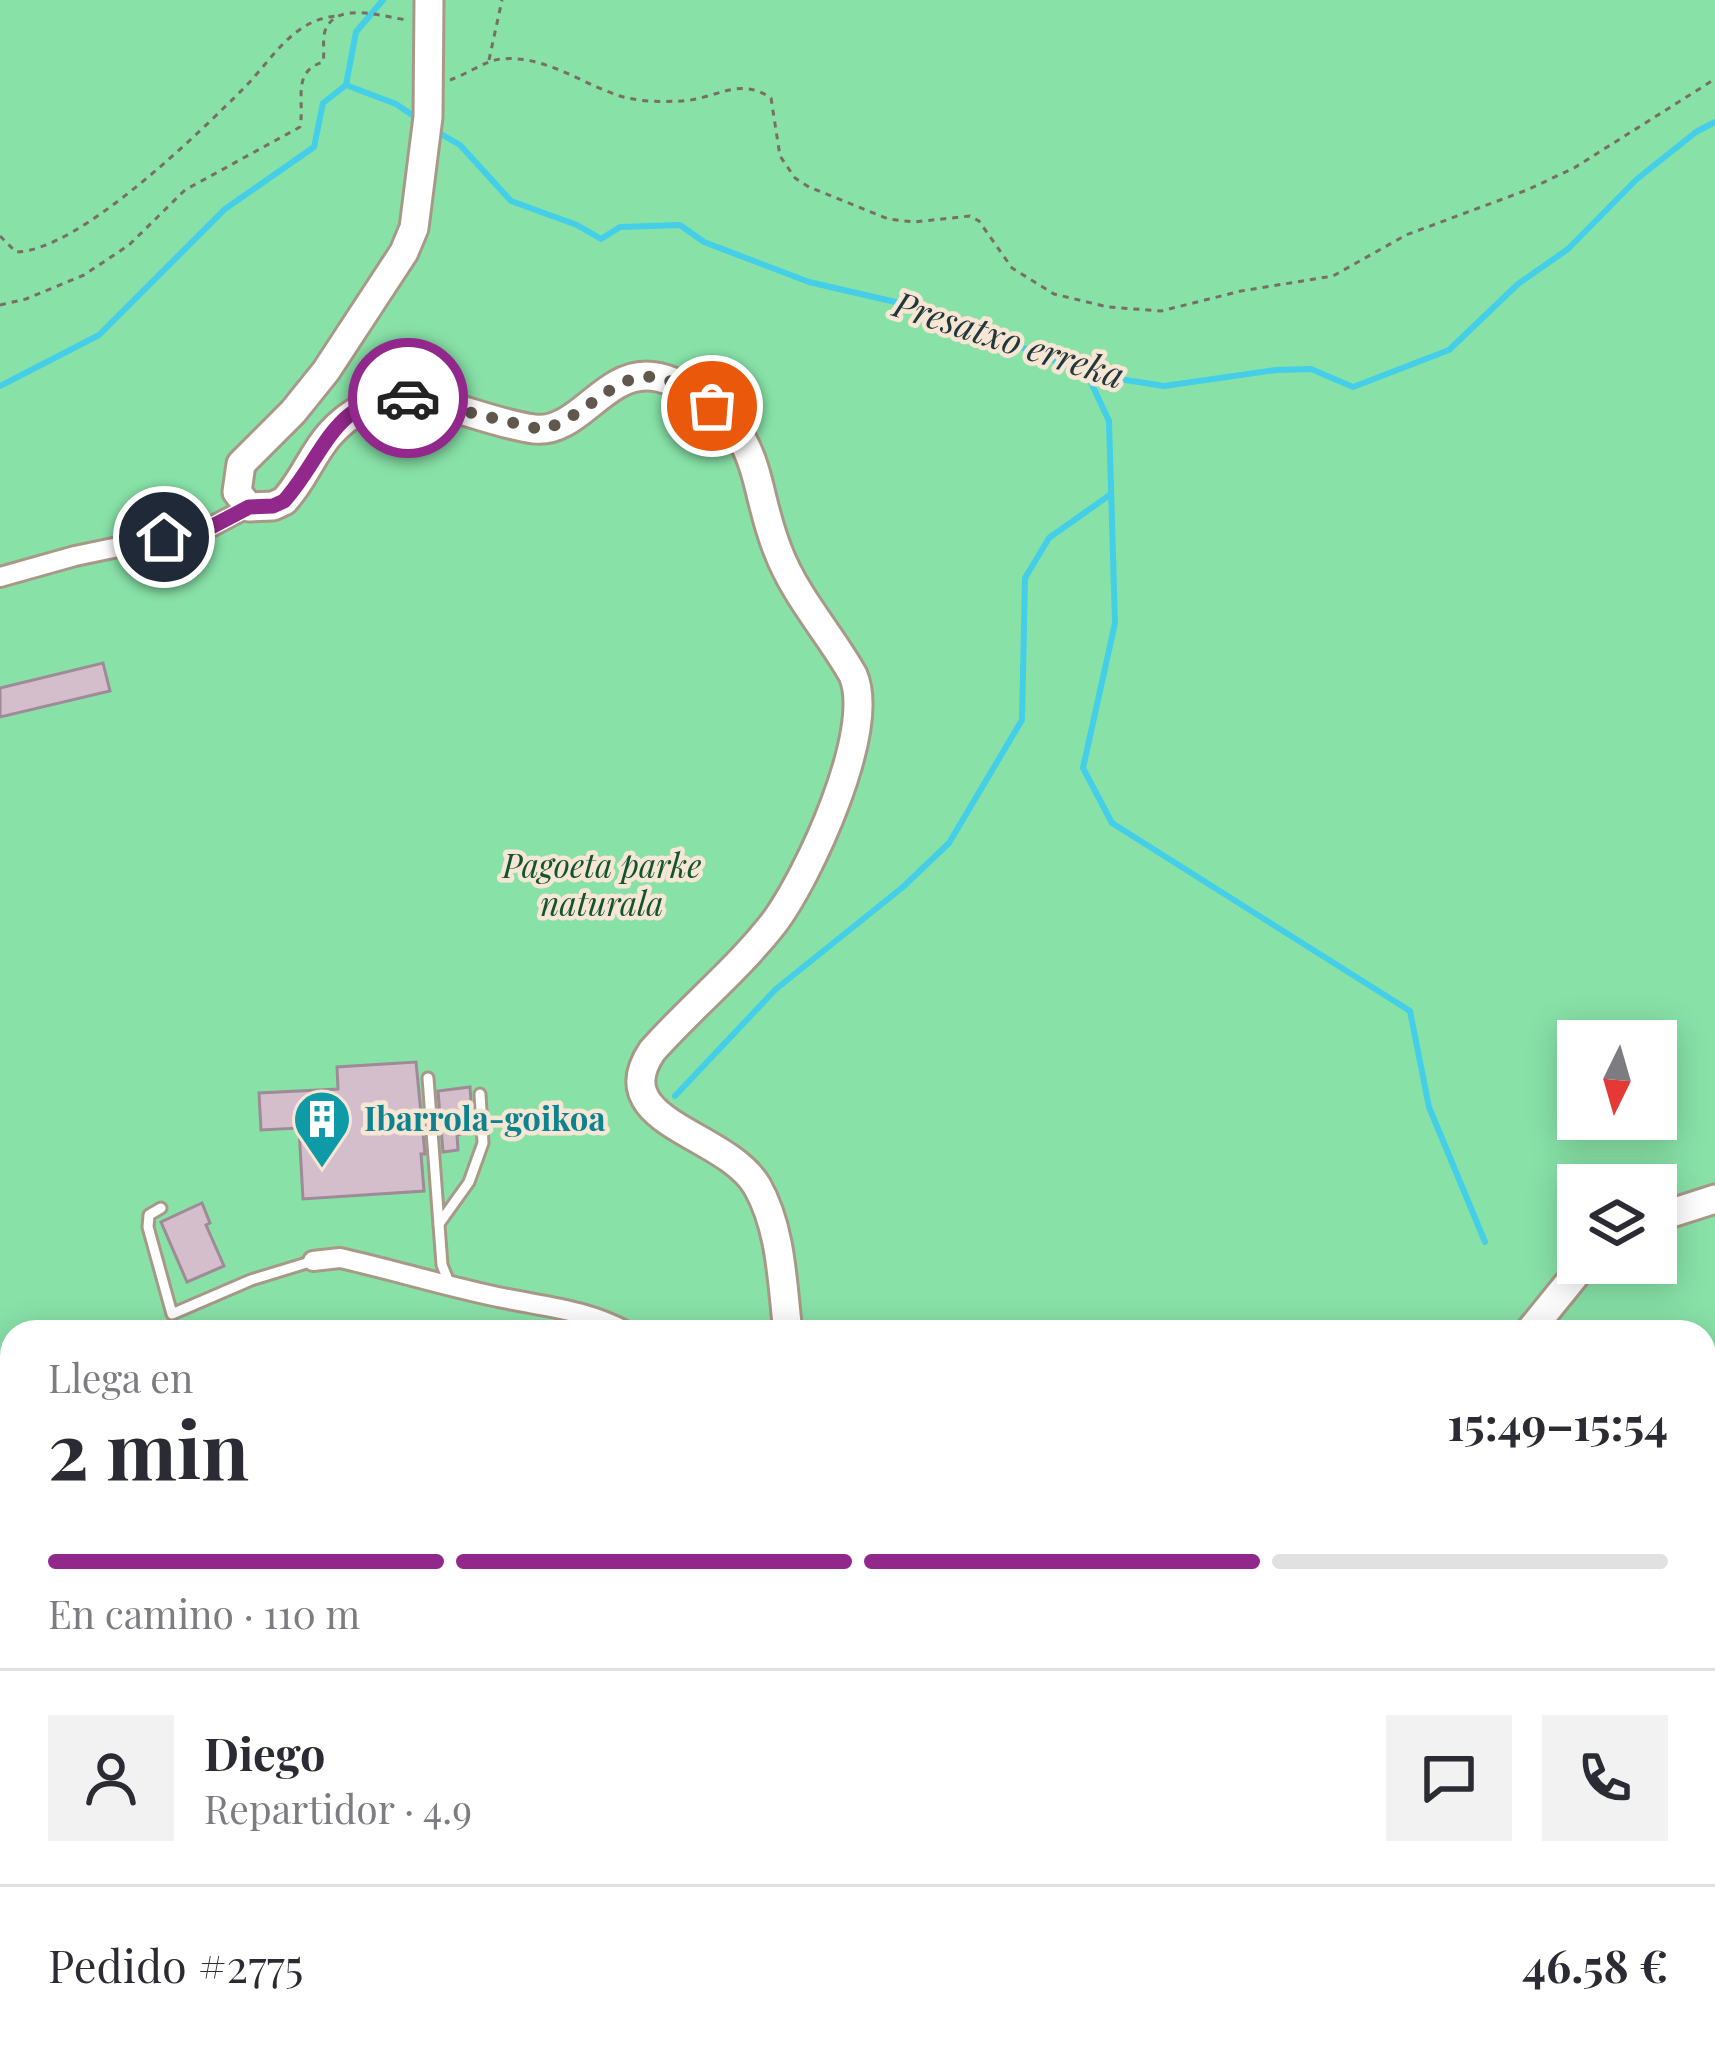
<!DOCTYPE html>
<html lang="es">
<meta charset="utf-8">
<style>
body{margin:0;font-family:"Playfair Display",serif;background:#f2f2f3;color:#2b2b33;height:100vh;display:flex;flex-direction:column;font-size:45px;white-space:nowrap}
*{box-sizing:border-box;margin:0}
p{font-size:39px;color:#7c7c81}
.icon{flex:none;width:66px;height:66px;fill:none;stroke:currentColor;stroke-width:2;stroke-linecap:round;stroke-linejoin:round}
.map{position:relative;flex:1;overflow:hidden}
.sheet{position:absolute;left:0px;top:1320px;width:1716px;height:744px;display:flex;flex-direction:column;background:#fff;border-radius:36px 36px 0 0;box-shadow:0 6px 30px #0003}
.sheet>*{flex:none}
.needle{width:78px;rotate:185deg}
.tools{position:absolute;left:1557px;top:1020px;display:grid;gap:24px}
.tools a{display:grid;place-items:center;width:120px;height:120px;border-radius:0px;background:#fff;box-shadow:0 6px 30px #0003;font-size:60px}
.pin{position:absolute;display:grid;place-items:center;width:102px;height:102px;color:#fff;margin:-51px;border:6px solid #fff;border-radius:50%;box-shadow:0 3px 12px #0007}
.courier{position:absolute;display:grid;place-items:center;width:120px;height:120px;margin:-60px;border:9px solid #92288b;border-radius:50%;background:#fff;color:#222;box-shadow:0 3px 15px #0007}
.summary em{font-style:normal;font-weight:700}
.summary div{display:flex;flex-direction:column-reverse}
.summary{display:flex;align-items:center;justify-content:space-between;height:204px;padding:0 48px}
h1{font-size:78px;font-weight:700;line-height:90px}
.bar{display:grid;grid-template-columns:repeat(4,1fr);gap:18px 12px;align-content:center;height:144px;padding:0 48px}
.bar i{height:15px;border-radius:9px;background:#e1e1e2}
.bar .current{background:#92288b}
.bar p{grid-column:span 4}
.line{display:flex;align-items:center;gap:30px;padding:0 48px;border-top:3px solid #e1e1e2}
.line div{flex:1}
.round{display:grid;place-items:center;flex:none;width:126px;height:126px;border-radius:0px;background:#f2f2f3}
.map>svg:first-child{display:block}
</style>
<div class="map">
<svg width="1715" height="2064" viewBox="0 0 1715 2064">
<rect width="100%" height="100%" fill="#f7e6d3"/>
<!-- green -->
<path fill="#88e2a8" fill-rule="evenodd" d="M 0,0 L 1715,0 L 1715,2064 L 0,2064 ZM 1578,1041 L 1656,1041 L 1656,1119 L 1578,1119 ZM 1578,1185 L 1656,1185 L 1656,1263 L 1578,1263 ZM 12,1332 L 1704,1332 L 1704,2052 L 12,2052 Z"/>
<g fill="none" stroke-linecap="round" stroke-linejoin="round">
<!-- stream -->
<g stroke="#44cee7" stroke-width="6">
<path d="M 346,85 L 396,104 L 418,119"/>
<path d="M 346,85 L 356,32 L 383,0"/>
<path d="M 434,130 L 460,145 L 511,201 L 577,225 L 601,239 L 620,227 L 680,225 L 704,242 L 809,282 L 930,310 L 1087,374 L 1164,386 L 1276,370 L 1311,369 L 1353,387 L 1449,350 L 1518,284 L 1568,249 L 1637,179 L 1696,132 L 1715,122"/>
<path d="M 1088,376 L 1109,421 L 1115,623 L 1083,768 L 1112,823 L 1410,1011 L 1429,1107 L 1485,1242"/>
<path d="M 0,386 L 99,335 L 225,209 L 314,147 L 323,103 L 346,85"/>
<path d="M 675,1096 L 776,989 L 903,887 L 949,843 L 1022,720 L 1025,578 L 1049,538 L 1111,494"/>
</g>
</g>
<!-- building -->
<g fill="#d4becc" stroke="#9f8a97" stroke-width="3">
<path d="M 103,663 L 110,691 L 0,717 L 0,688 Z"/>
<path d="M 416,1062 L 425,1154 L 421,1154 L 424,1191 L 303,1199 L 299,1128 L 261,1130 L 259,1093 L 338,1089 L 337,1067 Z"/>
<path d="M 470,1087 L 473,1133 L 457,1135 L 458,1150 L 443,1152 L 438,1091 Z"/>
<path d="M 202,1203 L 210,1223 L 206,1225 L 224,1266 L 187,1282 L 161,1222 Z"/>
</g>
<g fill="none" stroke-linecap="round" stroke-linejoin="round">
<!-- lane casing -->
<g stroke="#a89887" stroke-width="15">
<g id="lane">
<path d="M 428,1078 L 442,1265 L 450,1285"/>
<path d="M 161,1208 L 149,1215 L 148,1227 L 172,1314 L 251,1280 L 313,1261"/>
<path d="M 439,1224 L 469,1182 L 483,1143 L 480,1094"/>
</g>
</g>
<!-- street casing -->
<g stroke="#a89887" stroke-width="24">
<g id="street">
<path d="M 0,577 L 75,556 L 209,528 L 249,507"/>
<path d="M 313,1261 L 340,1258 C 394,1270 448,1287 503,1298 C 547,1307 587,1310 627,1332"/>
</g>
</g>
<!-- secondary casing -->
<g stroke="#a89887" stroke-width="33">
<g id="secondary">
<path d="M 429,0 L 428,117 L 414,228 L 404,252 L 326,371 L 293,412 L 241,464 L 237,492 L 249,507 L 273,506 L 284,501 C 303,481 312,454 330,434 C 393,364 460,419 534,429 C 577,434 602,376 646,376 C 665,376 681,385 697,395 C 764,436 752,487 778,551 C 795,596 830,634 853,675 C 877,730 808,878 773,924 C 737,970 691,1007 652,1051 C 604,1123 725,1132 757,1186 C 782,1230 782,1284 788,1332"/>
<path d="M 1656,1218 L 1715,1199"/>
<path d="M 1529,1332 L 1585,1263"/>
<path d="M 72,2064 L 81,2052"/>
</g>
</g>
<!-- path -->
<g stroke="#796e62" stroke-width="3" stroke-dasharray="6 6" stroke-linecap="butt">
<path d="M 489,60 L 502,0"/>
<path d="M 450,80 C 465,75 487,60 501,59 C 544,55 579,82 617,95 C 637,102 661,102 682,101 C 716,99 739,76 771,98 L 780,156 L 795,178 L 809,187 L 888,219 L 914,222 L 970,216 L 979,221 L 1012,268 L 1054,294 L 1108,307 L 1161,311 L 1241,291 L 1333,276 L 1406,235 L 1527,190 L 1574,168 L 1715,79"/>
<path d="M 0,236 L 16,252 C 79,251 200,132 245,87 C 273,58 293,20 336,16"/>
<path d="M 0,305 L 26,299 L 84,275 L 129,245 L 185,190 L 300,127 C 305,100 291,72 323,62 C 325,52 322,41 325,31 C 336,0 383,17 407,20"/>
<path d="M 142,1332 L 160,1321"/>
<path d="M 0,1406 L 12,1401"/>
</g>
<!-- lane -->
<use href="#lane" stroke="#fff" stroke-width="9"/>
<!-- street -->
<use href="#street" stroke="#fff" stroke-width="18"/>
<!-- secondary -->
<use href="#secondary" stroke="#fff" stroke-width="27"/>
</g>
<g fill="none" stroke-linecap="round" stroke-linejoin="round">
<!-- done -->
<path stroke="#61584d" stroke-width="12" stroke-dasharray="0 21.6" d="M 408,398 L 544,430 C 618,400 626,341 712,406"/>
<!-- route -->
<path stroke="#92288b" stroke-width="15" d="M 164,537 L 209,528 L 249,507 L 273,506 L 284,501 C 324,457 334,394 408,398"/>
</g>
<!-- icons -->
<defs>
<g id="building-pin" transform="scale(3)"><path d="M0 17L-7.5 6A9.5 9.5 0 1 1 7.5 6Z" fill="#0f9aa8" stroke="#f7e6d3"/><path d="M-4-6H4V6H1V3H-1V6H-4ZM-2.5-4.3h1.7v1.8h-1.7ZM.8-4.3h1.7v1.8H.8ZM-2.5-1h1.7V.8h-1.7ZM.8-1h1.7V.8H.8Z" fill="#fff"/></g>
</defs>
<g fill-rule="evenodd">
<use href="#building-pin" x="322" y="1119"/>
</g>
<g text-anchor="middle" stroke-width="9" stroke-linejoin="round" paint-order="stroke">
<!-- park labels -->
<g font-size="33" font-style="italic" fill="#105430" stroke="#f7e6d3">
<text x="602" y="878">Pagoeta parke<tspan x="602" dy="38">naturala</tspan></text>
</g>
<!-- culture labels -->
<g font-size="33" font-weight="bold" fill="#0d838f" stroke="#f7e6d3" text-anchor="start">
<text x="364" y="1131">Ibarrola-goikoa</text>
</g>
<!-- water labels -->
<g font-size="36" font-style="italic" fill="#20373c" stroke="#f7e6d3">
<text transform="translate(1009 340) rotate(18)" y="13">Presatxo erreka</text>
</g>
</g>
</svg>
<div class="tools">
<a><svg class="needle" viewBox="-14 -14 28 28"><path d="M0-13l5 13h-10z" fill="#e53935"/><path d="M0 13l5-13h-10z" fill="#7c7c81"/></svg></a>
<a><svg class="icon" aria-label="layers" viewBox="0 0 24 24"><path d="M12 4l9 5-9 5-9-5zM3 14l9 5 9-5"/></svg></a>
</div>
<div class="pin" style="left:712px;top:406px;background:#ea580c"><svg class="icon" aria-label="bag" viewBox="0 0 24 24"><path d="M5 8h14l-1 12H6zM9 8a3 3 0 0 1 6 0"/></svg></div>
<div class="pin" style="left:164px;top:537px;background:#1f2937"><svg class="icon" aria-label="home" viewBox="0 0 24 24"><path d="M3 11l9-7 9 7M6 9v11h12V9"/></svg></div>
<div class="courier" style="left:408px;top:398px"><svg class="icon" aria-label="car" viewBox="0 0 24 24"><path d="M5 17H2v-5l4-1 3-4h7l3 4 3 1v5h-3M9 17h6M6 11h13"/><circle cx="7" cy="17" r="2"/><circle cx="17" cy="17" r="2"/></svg></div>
<section class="sheet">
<div class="summary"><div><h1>2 min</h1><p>Llega en</p></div><em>15:49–15:54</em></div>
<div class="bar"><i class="current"></i><i class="current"></i><i class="current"></i><i></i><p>En camino · 110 m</p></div>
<div class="line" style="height:216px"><a class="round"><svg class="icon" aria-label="person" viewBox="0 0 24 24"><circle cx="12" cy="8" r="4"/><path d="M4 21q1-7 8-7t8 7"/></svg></a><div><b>Diego</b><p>Repartidor · 4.9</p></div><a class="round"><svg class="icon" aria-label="chat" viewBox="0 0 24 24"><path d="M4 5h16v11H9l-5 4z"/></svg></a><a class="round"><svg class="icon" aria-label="phone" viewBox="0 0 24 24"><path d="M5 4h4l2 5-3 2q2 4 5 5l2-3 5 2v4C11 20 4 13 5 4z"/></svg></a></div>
<div class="line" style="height:156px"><div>Pedido #2775</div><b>46.58 €</b></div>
</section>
</div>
